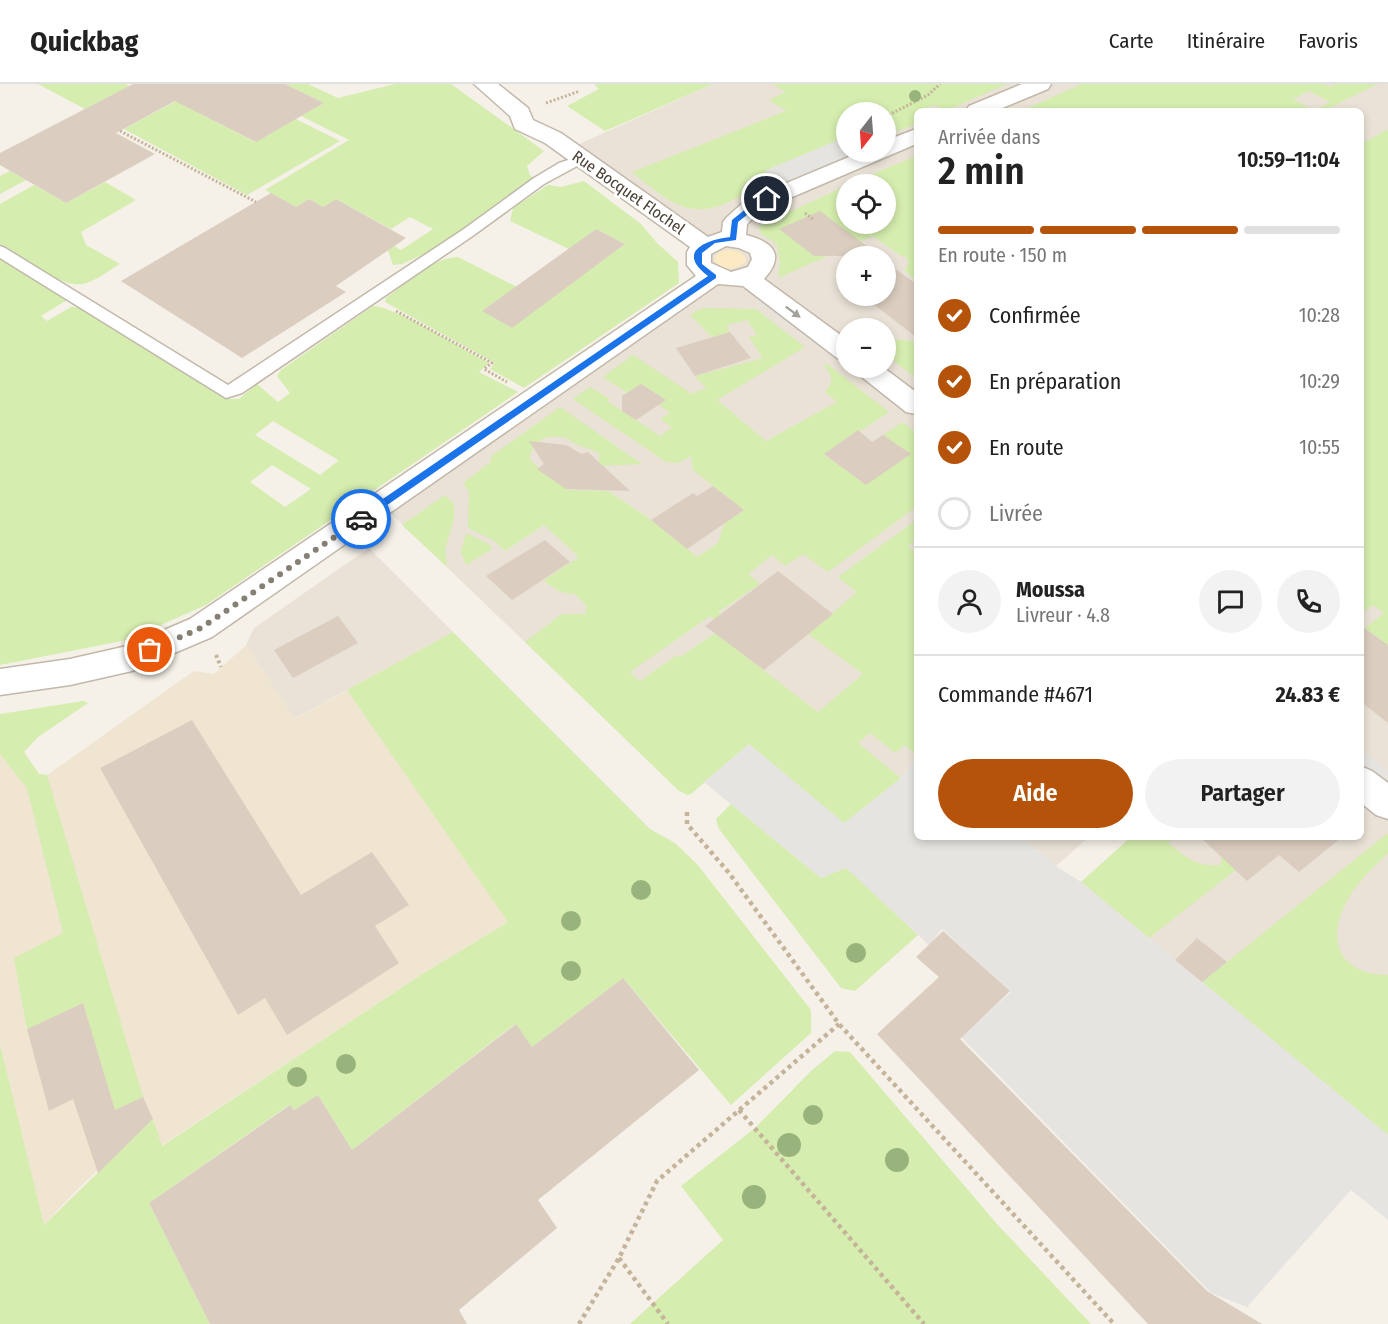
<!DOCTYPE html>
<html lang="fr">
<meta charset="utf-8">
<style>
body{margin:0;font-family:"Fira Sans Condensed",sans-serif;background:#f2f2f2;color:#222;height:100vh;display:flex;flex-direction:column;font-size:22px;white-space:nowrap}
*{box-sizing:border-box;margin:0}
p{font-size:20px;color:#767676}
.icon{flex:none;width:33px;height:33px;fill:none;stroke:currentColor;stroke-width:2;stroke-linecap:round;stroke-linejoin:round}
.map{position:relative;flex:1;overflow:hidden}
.sheet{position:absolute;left:914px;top:24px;width:450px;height:732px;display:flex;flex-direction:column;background:#fff;border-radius:9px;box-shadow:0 3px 9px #0003}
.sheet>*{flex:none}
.needle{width:39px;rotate:197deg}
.buttons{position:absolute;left:836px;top:18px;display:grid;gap:12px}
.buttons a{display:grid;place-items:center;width:60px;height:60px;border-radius:50%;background:#fff;box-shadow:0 3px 9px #0003;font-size:30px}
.pin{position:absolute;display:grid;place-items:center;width:51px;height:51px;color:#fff;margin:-26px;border:3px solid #fff;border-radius:50%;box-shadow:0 2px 6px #0007}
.courier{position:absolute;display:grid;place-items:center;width:60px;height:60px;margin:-30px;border:4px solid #1a73e8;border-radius:50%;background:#fff;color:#222;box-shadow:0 2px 8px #0007}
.head em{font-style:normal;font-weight:600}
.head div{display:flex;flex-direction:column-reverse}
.head{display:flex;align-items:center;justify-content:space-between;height:102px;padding:0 24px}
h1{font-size:39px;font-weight:600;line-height:45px}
.bar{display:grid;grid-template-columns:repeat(4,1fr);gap:9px 6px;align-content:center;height:72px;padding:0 24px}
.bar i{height:8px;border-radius:4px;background:#e0e0e0}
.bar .current{background:#b45309}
.bar p{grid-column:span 4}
.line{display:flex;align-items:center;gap:15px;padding:0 24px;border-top:2px solid #e0e0e0}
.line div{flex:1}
.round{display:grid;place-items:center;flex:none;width:63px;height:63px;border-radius:32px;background:#f2f2f2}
ol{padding:0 24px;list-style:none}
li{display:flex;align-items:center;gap:18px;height:66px}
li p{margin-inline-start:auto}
li .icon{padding:6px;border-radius:50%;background:#b45309;color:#fff;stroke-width:4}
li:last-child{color:#767676}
li i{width:33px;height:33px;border:3px solid #e0e0e0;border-radius:50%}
.primary-button{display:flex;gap:12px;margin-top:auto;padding:12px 24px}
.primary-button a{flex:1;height:69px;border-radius:36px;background:#b45309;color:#fff;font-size:24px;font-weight:600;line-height:69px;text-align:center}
.primary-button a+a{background:#f2f2f2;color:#222}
header{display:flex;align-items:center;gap:36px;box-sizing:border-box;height:84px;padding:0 30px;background:#fff;border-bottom:2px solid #e0e0e0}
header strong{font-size:28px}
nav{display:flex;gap:33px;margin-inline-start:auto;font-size:21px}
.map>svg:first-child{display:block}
</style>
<header>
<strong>Quickbag</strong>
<nav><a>Carte</a><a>Itinéraire</a><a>Favoris</a></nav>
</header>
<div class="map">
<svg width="1388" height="1240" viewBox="0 0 1388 1240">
<rect width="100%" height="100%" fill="#f5f1e8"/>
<!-- residential -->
<g fill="#eae2d6" fill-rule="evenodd">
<path d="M 713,0 L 1388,0 L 1388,1051 L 1081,798 L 1131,753 L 1360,753 L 1360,27 L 916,27 L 916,674 L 901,694 L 818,628 L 652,680 L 381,420 L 700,199 L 704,162 L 568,65 ZM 846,28 L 885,28 L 885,68 L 846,68 ZM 846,100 L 885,100 L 885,140 L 846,140 ZM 846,172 L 885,172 L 885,212 L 846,212 ZM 846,244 L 885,244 L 885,284 L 846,284 Z"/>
<path d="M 369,464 L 453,548 L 294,635 L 246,561 L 254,544 Z"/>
<path d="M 1022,753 L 1089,753 L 1056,782 Z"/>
</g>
<!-- education -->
<path fill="#f0e5d1" d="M 453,548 L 508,838 L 424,889 L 161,1062 L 152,1035 L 81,1102 L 27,1158 L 0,1240 L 0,640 L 15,656 L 39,690 L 47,691 L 194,587 L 214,590 L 246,561 L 295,635 Z"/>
<!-- green -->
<g fill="#d5edae" fill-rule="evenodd">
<path d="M 38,0 L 126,0 L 130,2 L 85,25 Z"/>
<path d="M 208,0 L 201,30 L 255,58 L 296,35 L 340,57 L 247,111 L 124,45 Z"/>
<path d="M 285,0 L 308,0 L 338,14 L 395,0 L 451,0 L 544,67 L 527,82 L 530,91 L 534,94 L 426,173 L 422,171 L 402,180 L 393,181 L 388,166 L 394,162 L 401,166 L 433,145 L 410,133 L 391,145 L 336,115 L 323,123 L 309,115 L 296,123 L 265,106 L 349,56 L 301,32 L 324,19 Z"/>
<path d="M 594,0 L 713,0 L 605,47 L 567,22 L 599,5 Z"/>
<path d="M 773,0 L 1007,0 L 945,27 L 935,21 L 916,27 L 916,40 L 898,47 L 885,38 L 885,28 L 846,28 L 846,53 L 765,87 L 779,97 L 772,100 L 762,94 L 743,101 L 750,107 C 738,113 724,122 711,124 C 679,131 655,106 632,88 L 786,27 L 769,16 L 785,8 Z"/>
<path d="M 1082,0 L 1325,0 L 1330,3 L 1335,0 L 1378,0 L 1323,27 L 1021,27 ZM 1309,7 L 1330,18 L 1314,27 L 1293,15 Z"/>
<path d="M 1388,45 L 1388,568 L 1380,555 L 1365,544 L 1384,529 L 1373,521 L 1361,530 L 1360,61 Z"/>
<path d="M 916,72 L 916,196 L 905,187 L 909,178 L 904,171 L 901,172 L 873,152 L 778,194 L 780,179 L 777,160 L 761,150 L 759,142 L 846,102 L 846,140 L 885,140 L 885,100 L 849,100 Z"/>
<path d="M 10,87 L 26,96 L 0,110 L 0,92 Z"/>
<path d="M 584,97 L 641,140 L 657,159 L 678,178 L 679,199 L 524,304 L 490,285 L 495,279 L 385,218 L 386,214 C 407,199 431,174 458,173 L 517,203 L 483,227 L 512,243 L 625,160 L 596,145 L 569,165 L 510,137 L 513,124 L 548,101 L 561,103 Z"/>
<path d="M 105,98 L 136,116 L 81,148 L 86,161 L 120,180 C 109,186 96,197 83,200 C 60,204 20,172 0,160 L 0,120 L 34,101 L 66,119 Z"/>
<path d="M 0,174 L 67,216 L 41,232 L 47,237 L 71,223 L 79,223 L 227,315 L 239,315 L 257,300 L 278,318 L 290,309 L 277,292 L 281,286 L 373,222 C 396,223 464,266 489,279 L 479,288 L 518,308 L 206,521 L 127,556 L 0,581 ZM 273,337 L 338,376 L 338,377 L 320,391 L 255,351 ZM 272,381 L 311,405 L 285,423 L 250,398 Z"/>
<path d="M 702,224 L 756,225 L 805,263 L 717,316 L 766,357 L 837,318 L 825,308 C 834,298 833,291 824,282 L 827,280 L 889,328 L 824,371 L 866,400 L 910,370 L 883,351 L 903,338 L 916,349 L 916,423 L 828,488 L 803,470 L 785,482 L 772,471 L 748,490 L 760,500 L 718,528 L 753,557 L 746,573 L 818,628 L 863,590 L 808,550 L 857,508 L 838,493 L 916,436 L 916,455 L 908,463 L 916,469 L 916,671 L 905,661 L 895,669 L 870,649 L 858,659 L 901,694 L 844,740 L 749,660 L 691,710 L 688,711 L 679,707 L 525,558 L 562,530 L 586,530 L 586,521 L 575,510 C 561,510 554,505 544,496 L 579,473 L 544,441 L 505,467 L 493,456 L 468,444 L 469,407 L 463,399 L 492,377 L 490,373 L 560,323 L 642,380 L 599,382 L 599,369 C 592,365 587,365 581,362 C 576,361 572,357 568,355 C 550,348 530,356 530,376 L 553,396 L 559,391 L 568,406 L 608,407 L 647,433 L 697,473 L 718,459 L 724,440 L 744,426 L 693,386 L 691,372 L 678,379 L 666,378 L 573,315 L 590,303 L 610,315 L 607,317 L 660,352 L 672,343 L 660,335 L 670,329 L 659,321 L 666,316 L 641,300 L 627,309 L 603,293 L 633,271 L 692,310 L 706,304 L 695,292 L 763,274 L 749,253 L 757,251 L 747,236 L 726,241 L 730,248 L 712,253 L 690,231 ZM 710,532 L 720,540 L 718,547 L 680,573 L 677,571 L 640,597 L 630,588 Z"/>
<path d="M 885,254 L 916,258 L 916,294 L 885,270 Z"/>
<path d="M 445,411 L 454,420 L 454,435 L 445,465 L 447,483 L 402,441 Z"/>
<path d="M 466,449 L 489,460 L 492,465 L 466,481 L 461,468 Z"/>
<path d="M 453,548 L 650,745 L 675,759 L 697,780 L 811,926 L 811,949 L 731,1021 L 623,894 L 532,963 L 515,940 L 352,1066 L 318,1011 L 294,1026 L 289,1021 L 149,1119 L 210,1240 L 0,1240 L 0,961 L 44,1141 L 153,1035 L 162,1062 L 424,889 L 508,838 L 347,606 Z"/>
<path d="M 83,617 L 88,619 L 38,653 L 24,668 L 39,690 L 47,691 L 143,1013 L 115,1026 L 83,919 L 27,945 L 14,874 L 63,849 L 27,704 L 0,670 L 0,630 Z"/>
<path d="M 731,720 L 821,794 L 846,783 L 918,851 L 855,907 L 841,904 L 719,745 L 716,735 Z"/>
<path d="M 1388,749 L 1388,769 C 1373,784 1355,800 1346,819 C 1325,859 1342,891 1388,891 L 1388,1051 L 1202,898 Z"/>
<path d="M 1131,753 L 1175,753 L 1168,759 C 1187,774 1196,783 1221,781 L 1221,773 L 1247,753 L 1261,766 L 1149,854 L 1081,798 Z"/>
<path d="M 835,967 L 850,968 L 997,1140 L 1091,1240 L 630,1240 L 723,1156 L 681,1102 L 755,1044 L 811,987 Z"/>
</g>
<!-- sand -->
<path fill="#fcebc2" d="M 727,166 L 738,167 L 745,172 L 746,178 C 735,187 722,187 714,176 L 718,169 Z"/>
<!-- parking -->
<g fill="#e6e4e0">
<path d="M 846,53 L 846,68 L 879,68 L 790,105 L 764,87 Z"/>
<path d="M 757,209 L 846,274 L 846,283 L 755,216 Z"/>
<path d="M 749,660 L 844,739 L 901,694 L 916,674 L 916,753 L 1022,753 L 1056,782 L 1081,798 L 1388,1051 L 1388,1136 L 1351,1106 L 1247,1223 L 1211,1209 L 961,953 L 1011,908 L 942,845 L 929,861 L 846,784 L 821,794 L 704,698 Z"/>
<path d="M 1360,665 L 1388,687 L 1388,700 L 1361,678 Z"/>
</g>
<!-- building -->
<g fill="#dbcec0">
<path d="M 133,0 L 285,0 L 324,19 L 256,58 L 175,17 L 116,49 L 155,70 L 66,119 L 0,81 L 0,69 Z"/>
<path d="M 271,109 L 296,123 L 309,115 L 323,123 L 336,115 L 406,154 L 336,202 L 346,208 L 242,274 L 121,197 Z"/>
<path d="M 820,127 L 880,172 L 814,172 L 779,145 Z"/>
<path d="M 596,145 L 625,160 L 512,244 L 482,227 Z"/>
<path d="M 889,180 L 916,200 L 916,253 L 863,212 L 885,212 L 885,181 Z"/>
<path d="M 730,248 L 751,274 L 695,292 L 676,264 Z"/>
<path d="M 641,300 L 666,316 L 636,336 L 622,327 L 622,312 Z"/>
<path d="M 858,346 L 872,358 L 883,351 L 911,370 L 866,401 L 824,370 Z"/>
<path d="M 529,357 L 566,361 L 582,370 L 588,368 L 630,407 L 566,405 L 537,385 L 544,380 Z"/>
<path d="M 713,402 L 744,426 L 687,465 L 651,436 L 693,409 L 697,412 Z"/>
<path d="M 545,456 L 570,478 L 512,516 L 486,492 Z"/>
<path d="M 778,487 L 833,530 L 764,586 L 705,542 Z"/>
<path d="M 338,532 L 358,559 L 293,594 L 274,566 Z"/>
<path d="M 1360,541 L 1388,561 L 1388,639 L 1360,617 Z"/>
<path d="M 192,636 L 301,811 L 372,768 L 409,821 L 375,842 L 399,879 L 287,951 L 265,914 L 238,931 L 100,684 Z"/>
<path d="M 1200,753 L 1342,753 L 1299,788 L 1279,771 L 1247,797 Z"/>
<path d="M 943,847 L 1010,907 L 960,955 L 1207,1207 L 1262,1240 L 1148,1240 L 877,950 L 939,893 L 916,873 Z"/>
<path d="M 1197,854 L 1227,878 L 1202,898 L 1175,876 Z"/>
<path d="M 623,894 L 699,986 L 538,1116 L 557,1144 L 459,1226 L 467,1240 L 210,1240 L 149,1119 L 290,1021 L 294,1026 L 318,1011 L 352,1066 L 516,940 L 532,963 Z"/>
<path d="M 83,919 L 115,1026 L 143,1013 L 153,1035 L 98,1089 L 73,1015 L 49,1027 L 27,945 Z"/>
</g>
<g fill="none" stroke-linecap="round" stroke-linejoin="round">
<!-- lane casing -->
<g stroke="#c2b8aa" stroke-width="3">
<path id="lane" d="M 583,71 L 590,75 L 544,100 L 474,151 L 242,309 L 226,314 L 0,174 L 0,162 L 5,164 L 228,301 L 464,145 L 534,94 L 559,79 Z"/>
</g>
<!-- street casing -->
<g stroke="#c2b8aa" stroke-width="3">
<g id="street">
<path d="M 474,0 L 498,0 L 528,24 L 533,36 L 561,49 L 708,153 L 722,148 L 723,138 L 727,133 L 746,116 L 861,68 L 885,68 L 885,57 L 916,45 L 916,60 L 762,126 L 747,140 L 746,151 C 773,158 786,171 764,195 L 846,255 L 846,277 L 837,274 L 743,202 L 718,200 L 212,553 L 132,587 L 70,601 L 0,611 L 0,585 L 70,575 L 127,562 L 190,535 L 696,192 L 687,181 L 687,168 L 690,163 L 545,59 L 515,45 L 510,32 ZM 726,162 L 739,164 L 750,169 L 752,175 L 748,183 L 731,188 L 711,179 L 711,170 Z"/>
<path d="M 1022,0 L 1051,0 L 1048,5 L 995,27 L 966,27 L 969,22 Z"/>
<path d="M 854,284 L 884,284 L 916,308 L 916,330 L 906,328 L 858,290 Z"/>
<path d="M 1360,682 L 1372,687 L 1388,699 L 1388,735 L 1376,731 L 1360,718 Z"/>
</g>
</g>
<!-- path-far2 -->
<g stroke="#c5b39a" stroke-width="3" stroke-dasharray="2 2" stroke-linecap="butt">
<path d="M 546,19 L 580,7"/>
<path d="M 885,33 L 928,11 L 940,0"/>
<path d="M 120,47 L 256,118"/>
<path d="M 805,129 L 814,136"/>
<path d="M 396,227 L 492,279 L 484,285 L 507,298"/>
</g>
<!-- path-far1 -->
<path stroke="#c5b39a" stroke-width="4" stroke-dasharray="3 3" stroke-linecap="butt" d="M 216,571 L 221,583"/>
<!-- path -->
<g stroke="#c5b39a" stroke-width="4.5" stroke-dasharray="4 4" stroke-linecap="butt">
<path d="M 687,728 L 687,740 L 729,789 L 839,940 L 1114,1240"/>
<path d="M 739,1026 L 924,1240"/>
<path d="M 619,1174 L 668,1240"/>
<path d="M 579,1240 L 619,1174 L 657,1097 L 839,940"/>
</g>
<!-- lane -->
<use href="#lane" fill="#fff" fill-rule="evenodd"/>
<!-- street -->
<use href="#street" fill="#fff" fill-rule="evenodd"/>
</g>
<!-- trees -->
<g fill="#99b37c">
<circle cx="915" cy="12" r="6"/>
<circle cx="641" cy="806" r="10"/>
<circle cx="571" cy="837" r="10"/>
<circle cx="856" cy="869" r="10"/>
<circle cx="571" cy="887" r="10"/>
<circle cx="346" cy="980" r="10"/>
<circle cx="297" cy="993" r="10"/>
<circle cx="813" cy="1031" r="10"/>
<circle cx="789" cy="1061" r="12"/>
<circle cx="897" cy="1076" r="12"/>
<circle cx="754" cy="1113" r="12"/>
</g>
<!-- one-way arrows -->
<defs><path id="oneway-solid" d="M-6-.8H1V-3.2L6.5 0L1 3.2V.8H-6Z" transform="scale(1.5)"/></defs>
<use fill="#a4a09a" href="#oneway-solid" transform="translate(793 228) rotate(37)"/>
<!-- route -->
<path fill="#1a73e8" d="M 767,113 L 769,117 L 757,123 L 738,138 L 736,156 L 715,159 L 702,169 L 702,180 L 716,191 L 716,194 L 364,437 L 358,437 L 358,432 L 708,192 C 676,168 705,156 730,153 L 732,136 L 752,120 Z"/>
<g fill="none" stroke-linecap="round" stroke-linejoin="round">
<!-- done -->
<path stroke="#867f74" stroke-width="6" stroke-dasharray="0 10.8" d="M 150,566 L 201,544 L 361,435"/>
</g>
<g text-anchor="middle" stroke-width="6" stroke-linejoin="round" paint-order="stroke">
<!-- far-street labels -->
<g font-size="16" fill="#4a4136" stroke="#fff">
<text transform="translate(629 108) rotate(35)" y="6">Rue Bocquet Flochel</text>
</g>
</g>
</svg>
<div class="buttons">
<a><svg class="needle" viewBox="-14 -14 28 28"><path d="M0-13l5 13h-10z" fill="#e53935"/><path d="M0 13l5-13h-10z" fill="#767676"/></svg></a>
<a><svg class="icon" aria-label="locate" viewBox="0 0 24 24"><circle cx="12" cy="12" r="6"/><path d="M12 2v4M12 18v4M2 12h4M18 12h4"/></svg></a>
<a>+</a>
<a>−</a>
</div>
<div class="pin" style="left:150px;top:566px;background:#ea580c"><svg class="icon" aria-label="bag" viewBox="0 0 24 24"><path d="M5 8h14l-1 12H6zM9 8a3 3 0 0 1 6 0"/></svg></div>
<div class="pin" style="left:767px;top:115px;background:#1f2937"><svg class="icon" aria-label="home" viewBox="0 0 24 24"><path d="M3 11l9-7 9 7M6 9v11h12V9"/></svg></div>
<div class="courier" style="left:361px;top:435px"><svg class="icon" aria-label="car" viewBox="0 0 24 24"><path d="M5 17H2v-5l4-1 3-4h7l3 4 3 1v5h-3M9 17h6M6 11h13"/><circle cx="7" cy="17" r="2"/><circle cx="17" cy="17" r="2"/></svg></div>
<section class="sheet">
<div class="head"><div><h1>2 min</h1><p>Arrivée dans</p></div><em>10:59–11:04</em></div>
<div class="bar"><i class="current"></i><i class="current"></i><i class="current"></i><i></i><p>En route · 150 m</p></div>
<ol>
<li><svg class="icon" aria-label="check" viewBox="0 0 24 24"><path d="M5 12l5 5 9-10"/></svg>Confirmée<p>10:28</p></li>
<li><svg class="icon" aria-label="check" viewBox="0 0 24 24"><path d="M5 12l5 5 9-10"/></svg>En préparation<p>10:29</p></li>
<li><svg class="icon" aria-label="check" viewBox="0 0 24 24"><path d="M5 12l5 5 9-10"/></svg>En route<p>10:55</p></li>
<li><i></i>Livrée</li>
</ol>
<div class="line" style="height:108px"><a class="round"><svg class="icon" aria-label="person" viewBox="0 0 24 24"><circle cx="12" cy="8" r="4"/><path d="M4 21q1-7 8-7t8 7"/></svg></a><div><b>Moussa</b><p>Livreur · 4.8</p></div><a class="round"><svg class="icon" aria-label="chat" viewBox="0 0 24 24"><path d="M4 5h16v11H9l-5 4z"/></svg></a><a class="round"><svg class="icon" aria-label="phone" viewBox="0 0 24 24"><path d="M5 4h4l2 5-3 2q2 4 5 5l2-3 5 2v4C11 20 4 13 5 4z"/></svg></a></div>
<div class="line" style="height:78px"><div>Commande #4671</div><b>24.83 €</b></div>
<div class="primary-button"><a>Aide</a><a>Partager</a></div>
</section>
</div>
